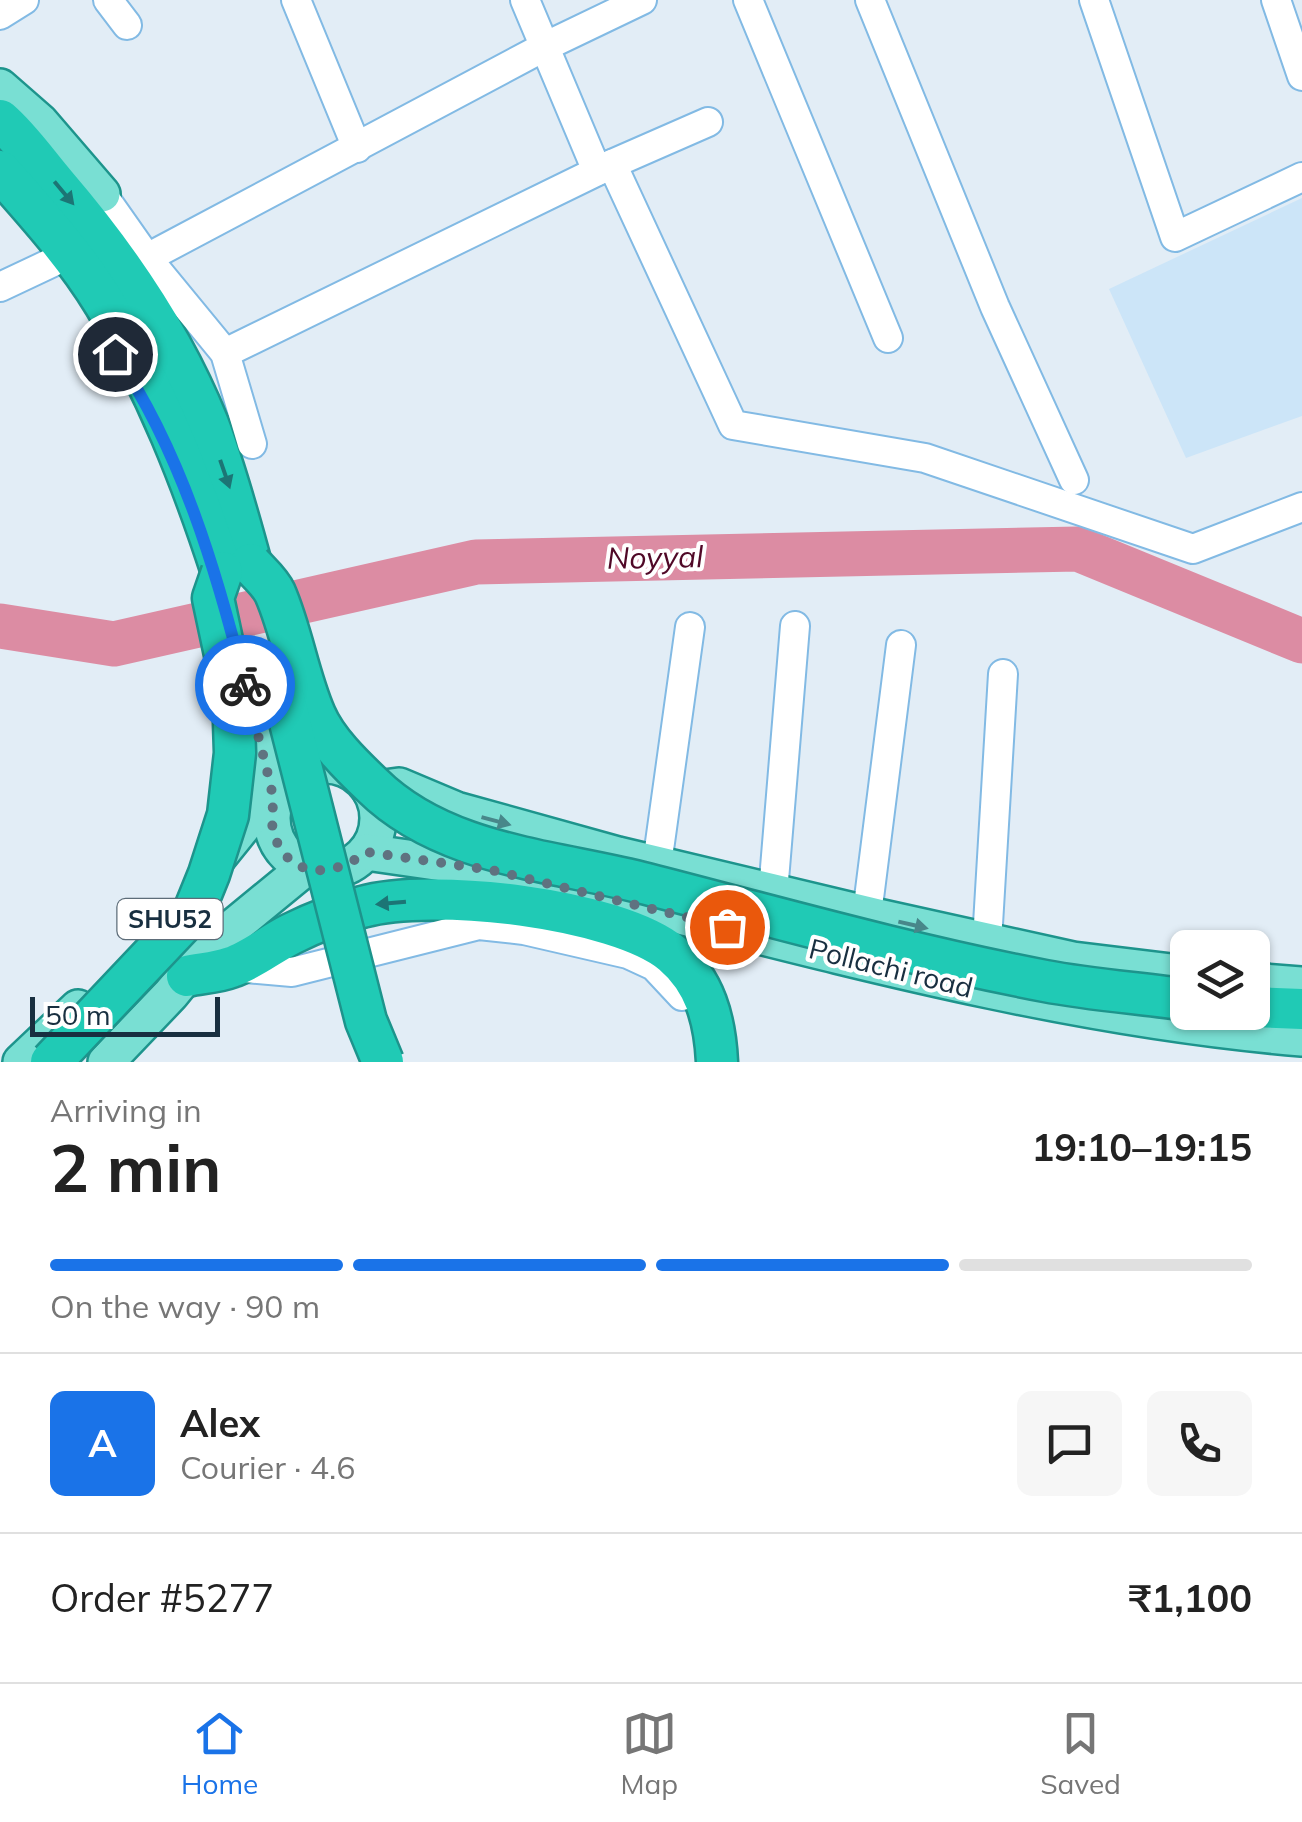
<!DOCTYPE html>
<meta charset="utf-8">
<style>
body{margin:0;font-family:Mulish,sans-serif;background:#f6f6f6;color:#222;height:100vh;display:flex;flex-direction:column;font-size:38px;white-space:nowrap}
*{box-sizing:border-box;margin:0}
p{font-size:32px;color:#767676}
.icon{flex:none;width:55px;height:55px;fill:none;stroke:currentColor;stroke-width:2;stroke-linecap:round;stroke-linejoin:round}
.map{position:relative;height:1062px;overflow:hidden}
.panel{display:flex;flex-direction:column;background:#fff;flex:1}
.panel>*{flex:none}
.controls{position:absolute;left:1170px;top:930px;display:grid;gap:20px}
.controls a{display:grid;place-items:center;width:100px;height:100px;border-radius:15px;background:#fff;box-shadow:0 2px 8px #0004;font-size:50px}
.scale{position:absolute;left:30px;bottom:25px;width:190px;box-sizing:border-box;padding-left:10px;border:5px solid #182f40;border-top:0;font-size:28px;line-height:35px;white-space:nowrap;color:#182f40;-webkit-text-stroke:8px #fff;paint-order:stroke}
.pin{position:absolute;display:grid;place-items:center;width:85px;height:85px;color:#fff;margin:-42px;border:5px solid #fff;border-radius:50%;box-shadow:0 2px 10px #0007}
.courier{position:absolute;display:grid;place-items:center;width:100px;height:100px;margin:-50px;border:8px solid #1a73e8;border-radius:50%;background:#fff;color:#222;box-shadow:0 2px 12px #0007}
.summary em{font-style:normal;font-weight:700}
.summary div{display:flex;flex-direction:column-reverse}
.summary{display:flex;align-items:center;justify-content:space-between;height:170px;padding:0 50px}
h1{font-size:65px;font-weight:700;line-height:75px}
.bar{display:grid;grid-template-columns:repeat(4,1fr);gap:15px 10px;align-content:center;height:120px;padding:0 50px}
.bar i{height:12px;border-radius:8px;background:#e0e0e0}
.bar .on{background:#1a73e8}
.bar p{grid-column:span 4}
.line{display:flex;align-items:center;gap:25px;padding:0 50px;border-top:2px solid #e0e0e0}
.line div{flex:1}
.round{display:grid;place-items:center;flex:none;width:105px;height:105px;border-radius:15px;background:#f6f6f6}
.menu{display:flex;justify-content:space-around;align-items:center;height:140px;border-top:2px solid #e0e0e0;background:#fff;font-size:28px;color:#767676}
.menu a{display:grid;justify-items:center;gap:5px}
.menu .on{color:#1a73e8}
.map>svg:first-child{display:block}
</style>
<div class="map">
<svg width="1302" height="1062" viewBox="0 0 1302 1062">
<rect width="100%" height="100%" fill="#e2edf6"/>
<!-- built -->
<path fill="#cce5f8" d="M 1302,198 L 1302,416 L 1186,458 L 1109,289 Z"/>
<g fill="none" stroke-linecap="round" stroke-linejoin="round">
<!-- river -->
<path stroke="#dc8ca3" stroke-width="45" d="M 0,626 L 114,644 L 476,562 L 1078,549 L 1302,641"/>
<!-- minor casing -->
<g stroke="#82bae4" stroke-width="32">
<g id="minor">
<path d="M 108,0 L 127,25"/>
<path d="M 296,0 L 357,148"/>
<path d="M 525,0 L 597,171"/>
<path d="M 748,0 L 888,338"/>
<path d="M 870,0 L 995,307 L 1074,480"/>
<path d="M 1094,0 L 1175,237 L 1302,177"/>
<path d="M 1276,0 L 1302,76"/>
<path d="M 0,15 L 24,0"/>
<path d="M 612,164 L 708,122"/>
<path d="M 102,194 L 147,258 L 225,353 L 252,444"/>
<path d="M 147,258 L 544,47 L 642,0"/>
<path d="M 0,287 L 53,262"/>
<path d="M 225,353 L 612,164 L 733,425 L 925,458 L 1193,549 L 1302,507"/>
<path d="M 657,864 L 690,627"/>
<path d="M 773,892 L 795,626"/>
<path d="M 867,914 L 901,645"/>
<path d="M 987,941 L 1003,674"/>
<path d="M 233,967 L 292,972 L 479,925 L 524,930 L 628,954 L 654,966 L 682,996"/>
</g>
</g>
<!-- major casing -->
<g stroke="#1d948c" stroke-width="40">
<g id="major">
<path d="M 0,87 L 40,122 L 102,194"/>
<circle cx="325" cy="818" r="53"/>
<path d="M 370,790 L 399,786 L 456,810 L 618,855 L 878,917 L 1073,960 L 1188,974"/>
<path d="M 366,852 L 491,870 L 553,884 C 801,945 1047,1017 1302,1038"/>
<path d="M 219,856 L 256,810 L 273,798 L 242,674"/>
<path d="M 1252,981 L 1302,985"/>
<path d="M 21,1062 L 78,1008"/>
<path d="M 106,1062 L 171,994 L 210,946 L 305,868"/>
</g>
</g>
<!-- highway casing -->
<g stroke="#1d948c" stroke-width="45">
<g id="highway">
<path d="M 0,120 C 21,138 38,163 56,184 C 117,255 173,337 208,424 C 225,469 238,516 251,564"/>
<path d="M 0,171 C 37,213 76,256 105,304 C 156,388 192,480 222,572"/>
<path d="M 187,976 C 201,973 218,972 231,967 C 252,960 271,944 291,934 C 313,923 339,913 362,907 C 431,887 616,908 672,954 C 705,982 715,1020 717,1062"/>
<path d="M 1252,1007 L 1302,1009"/>
</g>
</g>
<!-- minor -->
<use href="#minor" stroke="#fff" stroke-width="28"/>
<!-- major -->
<use href="#major" stroke="#79dfd3" stroke-width="35"/>
<!-- highway -->
<use href="#highway" stroke="#20cab5" stroke-width="40"/>
<!-- highway-bridge casing -->
<g stroke="#1d948c" stroke-width="45" stroke-linecap="butt">
<g id="highway-bridge">
<path d="M 251,564 C 259,573 270,582 275,593 C 292,632 298,676 315,715 C 326,741 352,766 372,785 C 444,856 554,860 647,884 C 779,918 910,955 1045,981 C 1092,990 1140,993 1188,1000"/>
<path d="M 279,679 L 366,1021 L 383,1062"/>
<path d="M 51,1062 L 194,911 L 209,874 L 228,815 L 235,753 L 233,692 L 213,598 L 222,572"/>
</g>
</g>
<!-- highway-bridge -->
<use href="#highway-bridge" stroke="#20cab5" stroke-width="40"/>
</g>
<!-- one-way arrows -->
<defs><path id="oneway-solid" d="M-6-.8H1V-3.2L6.5 0L1 3.2V.8H-6Z" transform="scale(2.5)"/></defs>
<g fill="#1c7575">
<use href="#oneway-solid" transform="translate(64 193) rotate(50)"/>
<use href="#oneway-solid" transform="translate(225 474) rotate(71)"/>
<use href="#oneway-solid" transform="translate(391 903) rotate(175)"/>
</g>
<g fill="#48878a">
<use href="#oneway-solid" transform="translate(496 821) rotate(15)"/>
<use href="#oneway-solid" transform="translate(913 925) rotate(13)"/>
</g>
<g fill="none" stroke-linecap="round" stroke-linejoin="round">
<!-- done -->
<path stroke="#5f7280" stroke-width="10" stroke-dasharray="0 18" d="M 245,685 C 254,721 264,756 272,792 C 275,807 269,823 275,838 C 293,881 336,876 366,852 L 491,870 L 727,927"/>
<!-- route -->
<path stroke="#1a73e8" stroke-width="12" d="M 115,354 C 181,451 217,572 245,685"/>
</g>
<g text-anchor="middle" stroke-width="8" stroke-linejoin="round" paint-order="stroke">
<!-- shield labels -->
<rect fill="#fff" stroke="#5d6d79" stroke-width="2.5" x="117.5" y="899" width="105" height="40" rx="8"/>
<g font-size="25" font-weight="bold" fill="#182f40">
<text x="170" y="928">SHU52</text>
</g>
<!-- street labels -->
<g font-size="28" fill="#182f40" stroke="#fff">
<text transform="translate(891 968) rotate(14)" y="10">Pollachi road</text>
</g>
<!-- water labels -->
<g font-size="30" font-style="italic" fill="#500827" stroke="#fff">
<text transform="translate(655 558) rotate(-1)" y="10">Noyyal</text>
</g>
</g>
</svg>
<div class="controls">
<a><svg class="icon" aria-label="layers" viewBox="0 0 24 24"><path d="M12 4l9 5-9 5-9-5zM3 14l9 5 9-5"/></svg></a>
</div>
<div class="scale">50 m</div>
<div class="pin" style="left:727px;top:927px;background:#ea580c"><svg class="icon" aria-label="bag" viewBox="0 0 24 24"><path d="M5 8h14l-1 12H6zM9 8a3 3 0 0 1 6 0"/></svg></div>
<div class="pin" style="left:115px;top:354px;background:#1f2937"><svg class="icon" aria-label="home" viewBox="0 0 24 24"><path d="M3 11l9-7 9 7M6 9v11h12V9"/></svg></div>
<div class="courier" style="left:245px;top:685px"><svg class="icon" aria-label="bike" viewBox="0 0 24 24"><circle cx="6" cy="16" r="4"/><circle cx="18" cy="16" r="4"/><path d="M6 16l4-8h5l3 8M10 8l3 8H6M13 5h3"/></svg></div>
</div>
<section class="panel">
<div class="summary"><div><h1>2 min</h1><p>Arriving in</p></div><em>19:10–19:15</em></div>
<div class="bar"><i class="on"></i><i class="on"></i><i class="on"></i><i></i><p>On the way · 90 m</p></div>
<div class="line" style="height:180px"><b class="round" style="background:#1a73e8;color:#fff">A</b><div><b>Alex</b><p>Courier · 4.6</p></div><a class="round"><svg class="icon" aria-label="chat" viewBox="0 0 24 24"><path d="M4 5h16v11H9l-5 4z"/></svg></a><a class="round"><svg class="icon" aria-label="phone" viewBox="0 0 24 24"><path d="M5 4h4l2 5-3 2q2 4 5 5l2-3 5 2v4C11 20 4 13 5 4z"/></svg></a></div>
<div class="line" style="height:130px"><div>Order #5277</div><b>₹1,100</b></div>
</section>
<nav class="menu">
<a class="on"><svg class="icon" aria-label="home" viewBox="0 0 24 24"><path d="M3 11l9-7 9 7M6 9v11h12V9"/></svg>Home</a>
<a><svg class="icon" aria-label="map" viewBox="0 0 24 24"><path d="M3 6l6-2 6 2 6-2v14l-6 2-6-2-6 2zM9 4v14M15 6v14"/></svg>Map</a>
<a><svg class="icon" aria-label="saved" viewBox="0 0 24 24"><path d="M7 4h10v16l-5-4-5 4z"/></svg>Saved</a>
</nav>
